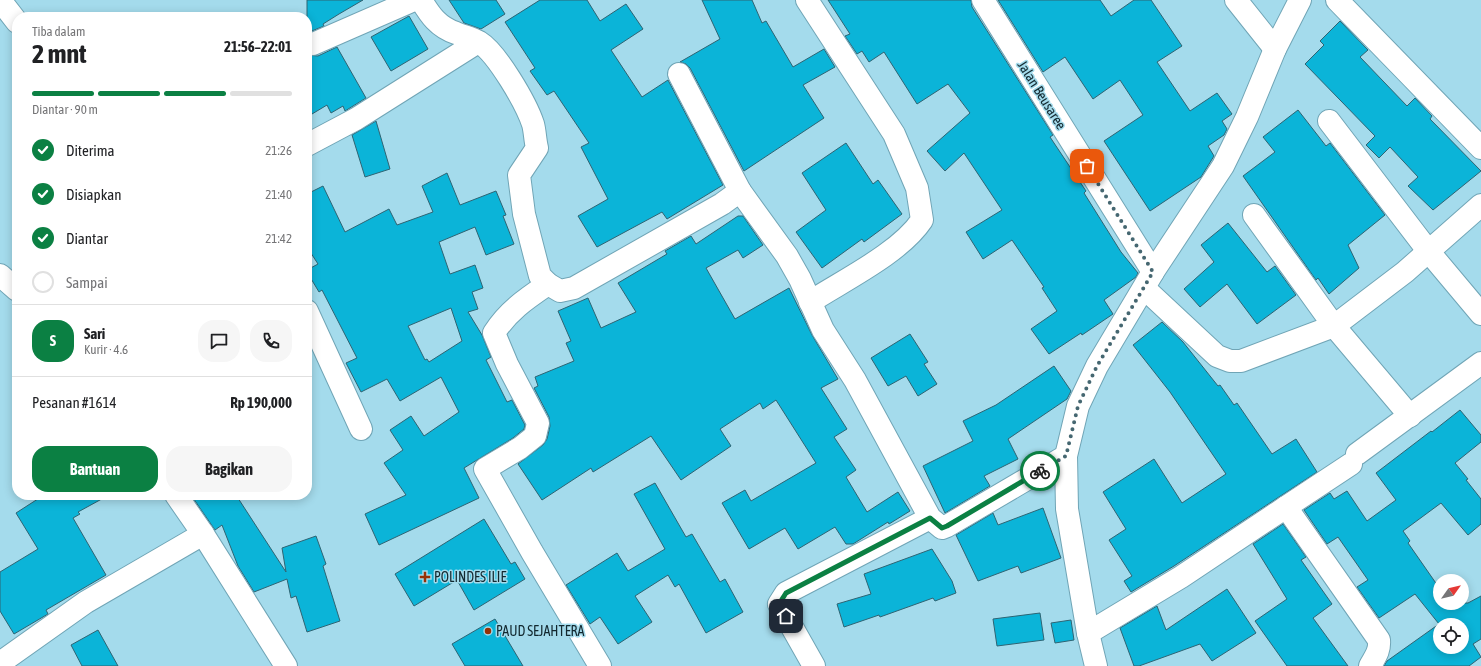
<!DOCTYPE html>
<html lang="id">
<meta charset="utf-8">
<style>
body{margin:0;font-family:"Asap Condensed",sans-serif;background:#f6f6f6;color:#202124;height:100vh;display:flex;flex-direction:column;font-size:15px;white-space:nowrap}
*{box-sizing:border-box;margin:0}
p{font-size:13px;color:#757577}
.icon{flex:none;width:22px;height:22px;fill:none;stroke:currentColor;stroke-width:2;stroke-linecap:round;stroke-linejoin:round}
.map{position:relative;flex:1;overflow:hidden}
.panel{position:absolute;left:12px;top:12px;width:300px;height:488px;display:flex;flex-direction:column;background:#fff;border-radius:16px;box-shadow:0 2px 10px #0003}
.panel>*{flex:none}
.needle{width:26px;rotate:56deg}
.tools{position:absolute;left:1433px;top:574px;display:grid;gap:8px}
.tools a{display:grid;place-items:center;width:36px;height:36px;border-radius:50%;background:#fff;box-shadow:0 2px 10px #0003;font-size:20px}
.pin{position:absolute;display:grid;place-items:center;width:34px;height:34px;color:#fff;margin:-17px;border-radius:8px;box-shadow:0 2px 6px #0006}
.courier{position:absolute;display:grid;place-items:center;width:40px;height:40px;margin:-20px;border:3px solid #0b8043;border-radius:50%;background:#fff;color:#222;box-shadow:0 1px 5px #0007}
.overview em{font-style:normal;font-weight:700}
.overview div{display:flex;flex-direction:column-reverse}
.overview{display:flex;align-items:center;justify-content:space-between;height:68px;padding:0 20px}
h1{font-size:26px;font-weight:700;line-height:30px}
.bar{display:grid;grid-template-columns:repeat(4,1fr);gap:6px 4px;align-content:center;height:48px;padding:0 20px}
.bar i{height:5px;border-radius:3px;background:#e0e0e0}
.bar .active{background:#0b8043}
.bar p{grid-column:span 4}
.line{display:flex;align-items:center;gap:10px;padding:0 20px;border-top:1px solid #e0e0e0}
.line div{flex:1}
.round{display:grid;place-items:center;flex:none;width:42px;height:42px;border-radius:16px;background:#f6f6f6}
ol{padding:0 20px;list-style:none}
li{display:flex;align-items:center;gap:12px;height:44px}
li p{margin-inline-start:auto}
li .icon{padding:4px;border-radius:50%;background:#0b8043;color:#fff;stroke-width:4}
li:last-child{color:#757577}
li i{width:22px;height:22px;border:2px solid #e0e0e0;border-radius:50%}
.cta{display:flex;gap:8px;margin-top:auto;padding:8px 20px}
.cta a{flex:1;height:46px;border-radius:16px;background:#0b8043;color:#fff;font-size:16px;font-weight:700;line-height:46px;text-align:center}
.cta a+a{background:#f6f6f6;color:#202124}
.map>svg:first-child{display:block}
</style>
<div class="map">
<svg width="1481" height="666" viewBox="0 0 1481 666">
<rect width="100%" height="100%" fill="#a4dbec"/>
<!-- building -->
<g fill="#0bb4d8" stroke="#2e6473" fill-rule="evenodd">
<path d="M 307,0 L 363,0 L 339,14 L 323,24 L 324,26 L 307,33 Z"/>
<path d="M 449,0 L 496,0 L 505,14 L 481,29 L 464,23 Z"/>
<path d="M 540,0 L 587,0 L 600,21 L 626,4 L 643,29 L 611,50 L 642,97 L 668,80 L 723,185 L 667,219 L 662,212 L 597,247 L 578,216 L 608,199 L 581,147 L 589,143 L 554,91 L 547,95 L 530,71 L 535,68 L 505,22 Z"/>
<path d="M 702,0 L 752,0 L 762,23 L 766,21 L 793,67 L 824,49 L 835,67 L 803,85 L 824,118 L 744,171 L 690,68 L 686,64 L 680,62 L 720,39 Z"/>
<path d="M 828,0 L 971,0 L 972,7 L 1053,135 L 1050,137 L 1086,191 L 1084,193 L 1121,252 L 1138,273 L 1136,277 L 1104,300 L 1113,314 L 1082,335 L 1081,333 L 1049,354 L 1031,329 L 1057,311 L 1042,288 L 1044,287 L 1012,240 L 983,259 L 966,232 L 1002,210 L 964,153 L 945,171 L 927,151 L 970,113 L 948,84 L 917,104 L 884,52 L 869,62 L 862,51 L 857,54 L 845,36 L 850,34 Z"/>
<path d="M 998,0 L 1100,0 L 1111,16 L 1134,0 L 1151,0 L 1182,46 L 1157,62 L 1190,111 L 1217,93 L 1232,114 L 1222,121 L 1227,129 L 1224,135 L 1208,146 L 1214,156 L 1201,177 L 1150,211 L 1104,141 L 1143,115 L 1120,80 L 1093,99 L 1065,57 L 1043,72 Z"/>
<path d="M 409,16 L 428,49 L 391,71 L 371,37 Z"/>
<path d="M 1340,21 L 1368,50 L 1360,57 L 1407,106 L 1415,98 L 1432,116 L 1430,119 L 1481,171 L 1433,210 L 1408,186 L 1418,177 L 1390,147 L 1379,158 L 1366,145 L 1375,136 L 1305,64 L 1324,45 L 1320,41 Z"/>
<path d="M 337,47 L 366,98 L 345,111 L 343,106 L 331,113 L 327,105 L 307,117 L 307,55 L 318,56 Z"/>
<path d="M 1298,110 L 1326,146 L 1330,143 L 1385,215 L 1348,245 L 1359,268 L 1329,294 L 1318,278 L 1316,280 L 1243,176 L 1275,152 L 1263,137 Z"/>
<path d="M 376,121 L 390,169 L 365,177 L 352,135 Z"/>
<path d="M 846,143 L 873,184 L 878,180 L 902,214 L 864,242 L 862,239 L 822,268 L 796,232 L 826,210 L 802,173 Z"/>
<path d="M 447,173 L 460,205 L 496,191 L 506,215 L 503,216 L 514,244 L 486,255 L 475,227 L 439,242 L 450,274 L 475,265 L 483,288 L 472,292 L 478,309 L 468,312 L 482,335 L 491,357 L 486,360 L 507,402 L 512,400 L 525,425 L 524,429 L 513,438 L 464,468 L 479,498 L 379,545 L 365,514 L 406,495 L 384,463 L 403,450 L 390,430 L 411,416 L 424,436 L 459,412 L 441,377 L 400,401 L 387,379 L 361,392 L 346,363 L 357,358 L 322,290 L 319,292 L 307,272 L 307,270 L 318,264 L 307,247 L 307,194 L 323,186 L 345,232 L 389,209 L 397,225 L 433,212 L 422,186 ZM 451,308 L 462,341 L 429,362 L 427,359 L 425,360 L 408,326 Z"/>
<path d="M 738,216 L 743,216 L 763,245 L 743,258 L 738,250 L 706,268 L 735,319 L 789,288 L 812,335 L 838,379 L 821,388 L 847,429 L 834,437 L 856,470 L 846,477 L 867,512 L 898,492 L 910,511 L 889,524 L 888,522 L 853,544 L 846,544 L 835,527 L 798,549 L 785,528 L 749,549 L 722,503 L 745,490 L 751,501 L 816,463 L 776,400 L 763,409 L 760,403 L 720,429 L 731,446 L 681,480 L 651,436 L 593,472 L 591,468 L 542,500 L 518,464 L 543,445 L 547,439 L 550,426 L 549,417 L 534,388 L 538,386 L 535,377 L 574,361 L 566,343 L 571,341 L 558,311 L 588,298 L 601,328 L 636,312 L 618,283 L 667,254 L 665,251 L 691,236 L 696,244 Z"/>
<path d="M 1228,223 L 1267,272 L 1275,266 L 1296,295 L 1257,324 L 1227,284 L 1200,307 L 1184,289 L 1214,262 L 1201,245 Z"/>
<path d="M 1162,322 L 1183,342 L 1218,386 L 1220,385 L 1234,405 L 1237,403 L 1272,454 L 1296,439 L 1317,472 L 1174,566 L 1131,592 L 1124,581 L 1132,576 L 1109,540 L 1126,529 L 1103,492 L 1154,459 L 1182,503 L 1226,474 L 1170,392 L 1133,345 Z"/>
<path d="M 910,334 L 928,362 L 924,364 L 937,384 L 918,396 L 906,376 L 888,386 L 871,358 Z"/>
<path d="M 1054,366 L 1071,391 L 1067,399 L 1008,439 L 1018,459 L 984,476 L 990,486 L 945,513 L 923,466 L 973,441 L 963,421 L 996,405 Z"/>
<path d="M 1460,410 L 1481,435 L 1481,442 L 1455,463 L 1468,479 L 1466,480 L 1481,499 L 1481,524 L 1468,535 L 1441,503 L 1403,531 L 1410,541 L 1408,543 L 1440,589 L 1440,603 L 1468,603 L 1481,596 L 1481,639 L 1473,644 L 1481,657 L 1469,666 L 1384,666 L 1387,661 L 1439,624 L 1415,594 L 1379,618 L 1357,587 L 1368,580 L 1338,537 L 1327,544 L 1304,510 L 1330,493 L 1334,499 L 1347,491 L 1367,521 L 1396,500 L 1376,473 L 1431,431 L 1432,432 ZM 1440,625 L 1462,625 L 1462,647 L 1440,647 Z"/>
<path d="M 655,483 L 686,537 L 692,534 L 720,582 L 725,579 L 743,612 L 706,633 L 679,584 L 675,587 L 668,575 L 635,596 L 652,622 L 618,644 L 600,617 L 590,624 L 566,585 L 617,553 L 628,571 L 665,549 L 634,494 Z"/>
<path d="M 44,495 L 109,495 L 78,512 L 80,514 L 73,518 L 106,575 L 46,610 L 48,614 L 14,634 L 0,611 L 0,572 L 38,549 L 16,513 Z"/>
<path d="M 191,495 L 236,495 L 286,572 L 282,548 L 316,536 L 326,564 L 323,566 L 340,621 L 307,632 L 296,596 L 291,598 L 287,579 L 254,592 L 238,566 L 222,525 L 215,530 Z"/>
<path d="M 1043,508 L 1061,558 L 1021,573 L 1018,566 L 978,581 L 956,535 L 993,513 L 998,525 Z"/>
<path d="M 484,519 L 511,564 L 515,562 L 525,579 L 474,610 L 457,580 L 414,606 L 395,574 Z"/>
<path d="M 1283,524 L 1306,557 L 1301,560 L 1332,604 L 1313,618 L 1348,666 L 1287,666 L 1255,621 L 1287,599 L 1253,544 Z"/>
<path d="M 932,549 L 952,581 L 956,593 L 935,601 L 933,598 L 880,617 L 879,615 L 844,627 L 837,604 L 871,594 L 864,574 Z"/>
<path d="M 1227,589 L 1256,633 L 1212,661 L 1200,644 L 1139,666 L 1134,666 L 1120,628 L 1157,606 L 1166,630 Z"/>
<path d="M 1040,613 L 1044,640 L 997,646 L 993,619 Z"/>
<path d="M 495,619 L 523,666 L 465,666 L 452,644 Z"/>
<path d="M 1071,620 L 1074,640 L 1055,643 L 1051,623 Z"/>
<path d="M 98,630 L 118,666 L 82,666 L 71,645 Z"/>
</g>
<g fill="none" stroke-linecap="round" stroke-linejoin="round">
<!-- minor casing -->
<g stroke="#70a5b6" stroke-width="24">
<g id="minor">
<path d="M 0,0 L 17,22"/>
<path d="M 421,0 C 430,15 438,27 456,33 C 463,36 472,38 479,42 C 497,53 526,103 533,124 C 535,131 535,140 537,148 L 519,175 L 524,214 L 540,276 L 548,284 L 560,291 L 574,288 L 722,204 L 740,191 L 787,256 L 800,279 L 823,330 L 855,380 L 930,518 L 942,528 L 947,526 L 1066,456"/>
<path d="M 807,0 L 894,134 L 917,188 L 922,220 C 900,253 844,280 810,302"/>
<path d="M 983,0 L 1153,272"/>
<path d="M 1236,0 L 1275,49"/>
<path d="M 1337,0 L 1481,148"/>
<path d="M 313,44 L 414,0"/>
<path d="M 679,74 L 740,191"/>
<path d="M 1329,121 L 1429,252 L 1481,314"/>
<path d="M 307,145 L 356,119 L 478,42"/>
<path d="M 1254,215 L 1334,326 L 1410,416"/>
<path d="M 0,275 L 17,290"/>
<path d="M 548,284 C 526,299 508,311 494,333 L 507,364 L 538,423 L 535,436 L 520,448 L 485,469 L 532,552 L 600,666"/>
<path d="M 1144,288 L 1217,356 L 1230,361 L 1241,361 L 1334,326 L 1405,272 L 1481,205"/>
<path d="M 307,311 L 361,429"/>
<path d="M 1357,454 L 1481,363"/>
<path d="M 176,495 L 203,534 L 286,666"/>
<path d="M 1286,507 L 1351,464"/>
<path d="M 1088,633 L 1181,577 L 1286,507 L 1379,640 C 1380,651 1375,657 1370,666"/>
<path d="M 0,663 L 86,602 L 203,534"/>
<path d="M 814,666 L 779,604 L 786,593 L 930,518"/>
<path d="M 1096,666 L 1088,633 L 1067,509 L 1066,456 L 1078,406 L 1097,366 L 1153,272 L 1223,166 L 1247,117 L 1275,49 L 1300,0"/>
</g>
</g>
<!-- minor -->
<use href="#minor" stroke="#fff" stroke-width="22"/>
</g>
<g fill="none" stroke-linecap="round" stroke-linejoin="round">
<!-- done -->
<path stroke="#456771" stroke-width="4" stroke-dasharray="0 7.2" d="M 1040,471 L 1066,456 L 1078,406 L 1097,366 L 1153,272 L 1087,166"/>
<!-- route -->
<path stroke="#0b8043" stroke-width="5" d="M 786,616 L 779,604 L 786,593 L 930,518 L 942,528 L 947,526 L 1040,471"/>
</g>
<!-- markers -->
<g fill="#963105" stroke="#a4dbec" stroke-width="1.5">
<path d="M423 571h4v4h4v4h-4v4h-4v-4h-4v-4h4z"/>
<circle cx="488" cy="631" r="4"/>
</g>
<g text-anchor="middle" stroke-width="3" stroke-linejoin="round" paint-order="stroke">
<!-- street labels -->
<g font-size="14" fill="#12282f" stroke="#a4dbec">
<text transform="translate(1042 95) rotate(58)" y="5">Jalan Beusaree</text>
</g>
<!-- poi labels -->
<g font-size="14" fill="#12282f" stroke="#a4dbec" text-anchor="start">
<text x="434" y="582">POLINDES ILIE</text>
<text x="496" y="636">PAUD SEJAHTERA</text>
</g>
</g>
</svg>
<div class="tools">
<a><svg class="needle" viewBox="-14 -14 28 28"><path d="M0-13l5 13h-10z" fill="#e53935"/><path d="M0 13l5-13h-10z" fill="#757577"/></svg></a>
<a><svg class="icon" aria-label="locate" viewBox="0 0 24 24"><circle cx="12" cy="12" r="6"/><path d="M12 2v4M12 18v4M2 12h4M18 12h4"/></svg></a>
</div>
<div class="pin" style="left:1087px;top:166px;background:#ea580c"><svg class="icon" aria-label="bag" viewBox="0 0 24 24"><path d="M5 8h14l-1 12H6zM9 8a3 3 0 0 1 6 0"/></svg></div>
<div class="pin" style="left:786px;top:616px;background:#1f2937"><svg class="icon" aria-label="home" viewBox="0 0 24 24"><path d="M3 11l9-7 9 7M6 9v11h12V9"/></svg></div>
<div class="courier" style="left:1040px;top:471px"><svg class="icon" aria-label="bike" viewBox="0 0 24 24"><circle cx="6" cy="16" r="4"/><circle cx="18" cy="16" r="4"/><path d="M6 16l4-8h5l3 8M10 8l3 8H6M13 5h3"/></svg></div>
<section class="panel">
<div class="overview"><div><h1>2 mnt</h1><p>Tiba dalam</p></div><em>21:56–22:01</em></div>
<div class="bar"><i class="active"></i><i class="active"></i><i class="active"></i><i></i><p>Diantar · 90 m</p></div>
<ol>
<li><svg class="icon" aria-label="check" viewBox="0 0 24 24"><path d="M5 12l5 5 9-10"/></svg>Diterima<p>21:26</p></li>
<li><svg class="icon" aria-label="check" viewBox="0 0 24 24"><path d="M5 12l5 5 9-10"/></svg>Disiapkan<p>21:40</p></li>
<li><svg class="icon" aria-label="check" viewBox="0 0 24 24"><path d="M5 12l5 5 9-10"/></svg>Diantar<p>21:42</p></li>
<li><i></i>Sampai</li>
</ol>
<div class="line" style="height:72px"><b class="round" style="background:#0b8043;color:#fff">S</b><div><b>Sari</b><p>Kurir · 4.6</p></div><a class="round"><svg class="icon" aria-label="chat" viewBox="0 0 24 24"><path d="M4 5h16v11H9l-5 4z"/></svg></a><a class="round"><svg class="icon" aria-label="phone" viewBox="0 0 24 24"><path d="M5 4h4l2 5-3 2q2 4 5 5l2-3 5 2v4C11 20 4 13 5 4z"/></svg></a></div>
<div class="line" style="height:52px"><div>Pesanan #1614</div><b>Rp 190,000</b></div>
<div class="cta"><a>Bantuan</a><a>Bagikan</a></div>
</section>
</div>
